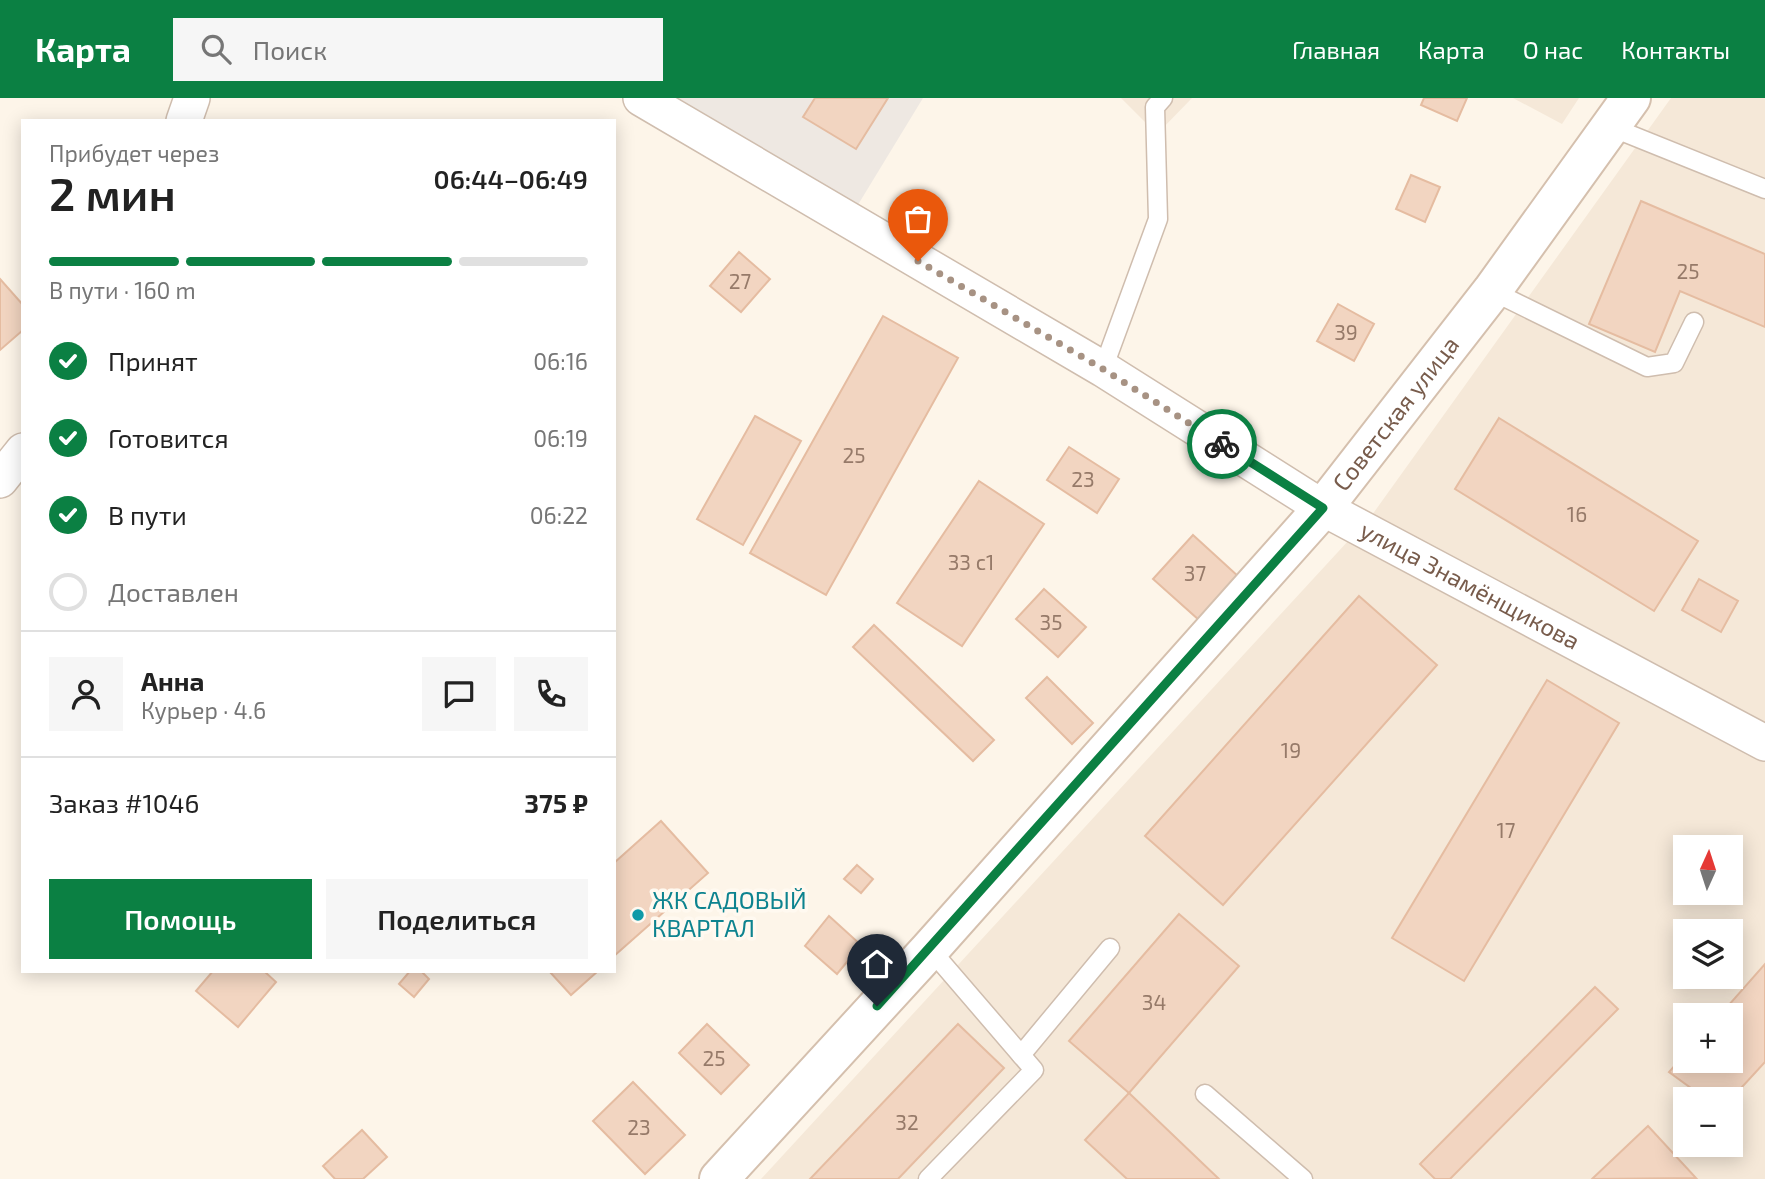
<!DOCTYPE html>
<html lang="ru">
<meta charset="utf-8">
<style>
body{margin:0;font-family:"Exo 2",sans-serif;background:#f6f6f6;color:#222;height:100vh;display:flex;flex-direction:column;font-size:26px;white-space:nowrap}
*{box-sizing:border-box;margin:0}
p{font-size:23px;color:#767676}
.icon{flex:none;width:38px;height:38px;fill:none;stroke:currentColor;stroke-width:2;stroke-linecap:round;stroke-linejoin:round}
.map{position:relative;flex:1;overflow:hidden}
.drawer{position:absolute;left:21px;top:21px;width:595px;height:854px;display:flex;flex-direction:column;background:#fff;border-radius:0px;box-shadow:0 4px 18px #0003}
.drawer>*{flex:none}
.needle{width:46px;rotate:3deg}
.fabs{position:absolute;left:1673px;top:737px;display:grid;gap:14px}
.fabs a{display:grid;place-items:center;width:70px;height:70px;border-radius:0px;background:#fff;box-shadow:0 4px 18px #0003;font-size:35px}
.pin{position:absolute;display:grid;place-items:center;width:60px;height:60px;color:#fff;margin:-72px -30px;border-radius:50% 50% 50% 0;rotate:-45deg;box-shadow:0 0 7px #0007}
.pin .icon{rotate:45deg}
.courier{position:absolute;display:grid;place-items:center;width:70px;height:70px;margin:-35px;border:5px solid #0b8043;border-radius:50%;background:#fff;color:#222;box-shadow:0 2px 9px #0007}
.headline em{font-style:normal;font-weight:600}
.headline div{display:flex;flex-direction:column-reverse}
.headline{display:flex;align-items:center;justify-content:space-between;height:119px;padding:0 28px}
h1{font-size:46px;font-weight:600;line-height:52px}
.bar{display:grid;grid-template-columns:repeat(4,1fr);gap:10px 7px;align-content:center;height:84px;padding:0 28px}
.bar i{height:9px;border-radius:5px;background:#e0e0e0}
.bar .on{background:#0b8043}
.bar p{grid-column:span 4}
.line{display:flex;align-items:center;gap:18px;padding:0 28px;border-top:2px solid #e0e0e0}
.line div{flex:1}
.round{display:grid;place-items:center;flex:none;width:74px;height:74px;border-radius:0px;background:#f6f6f6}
ol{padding:0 28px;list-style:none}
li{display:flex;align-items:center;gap:21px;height:77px}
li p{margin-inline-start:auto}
li .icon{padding:7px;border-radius:50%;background:#0b8043;color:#fff;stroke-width:4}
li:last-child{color:#767676}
li i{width:38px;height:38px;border:4px solid #e0e0e0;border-radius:50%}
.cta{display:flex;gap:14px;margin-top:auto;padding:14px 28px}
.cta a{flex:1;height:80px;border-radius:0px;background:#0b8043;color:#fff;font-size:28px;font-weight:600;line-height:80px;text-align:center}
.cta a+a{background:#f6f6f6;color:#222}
header{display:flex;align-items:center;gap:42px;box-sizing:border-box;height:98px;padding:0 35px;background:#0b8043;color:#fff}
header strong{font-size:33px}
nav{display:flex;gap:38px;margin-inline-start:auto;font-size:24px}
.search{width:490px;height:63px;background:#f6f6f6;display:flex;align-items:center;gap:18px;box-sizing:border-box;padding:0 24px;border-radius:0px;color:#767676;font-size:26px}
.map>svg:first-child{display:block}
</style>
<header>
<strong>Карта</strong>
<div class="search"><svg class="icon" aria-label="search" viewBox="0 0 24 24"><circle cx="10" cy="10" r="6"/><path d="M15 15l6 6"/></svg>Поиск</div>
<nav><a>Главная</a><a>Карта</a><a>О нас</a><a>Контакты</a></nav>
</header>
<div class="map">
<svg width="1765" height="1081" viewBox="0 0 1765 1081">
<rect width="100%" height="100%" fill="#fdf5e9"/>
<!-- residential -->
<g fill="#f5e8d8" fill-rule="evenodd">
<path d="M 1121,0 L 1192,0 L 1157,36 Z"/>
<path d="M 1513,0 L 1579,0 L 1562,26 Z"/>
<path d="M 1671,0 L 1765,0 L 1765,1081 L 761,1081 L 1372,417 ZM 1685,749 L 1731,749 L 1731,794 L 1685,794 ZM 1685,833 L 1731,833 L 1731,878 L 1685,878 ZM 1685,917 L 1731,917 L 1731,962 L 1685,962 ZM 1685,1001 L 1731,1001 L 1731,1046 L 1685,1046 Z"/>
</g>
<!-- industrial -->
<path fill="#eee8e2" d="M 673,0 L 923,0 L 856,110 Z"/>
<!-- building -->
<g fill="#f2d5c1" stroke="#e5bca1" stroke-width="2">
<path d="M 815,0 L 888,0 L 856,51 L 803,19 Z"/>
<path d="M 1424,0 L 1467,0 L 1457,23 L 1421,7 Z"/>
<path d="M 1411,77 L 1440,89 L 1425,124 L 1396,111 Z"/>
<path d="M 1641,103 L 1765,156 L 1765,229 L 1680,193 L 1655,254 L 1589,226 Z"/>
<path d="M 739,154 L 770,181 L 741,214 L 710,188 Z"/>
<path d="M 0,181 L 23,207 L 23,232 L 0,252 Z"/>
<path d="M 1338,206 L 1374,226 L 1354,263 L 1317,243 Z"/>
<path d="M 883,218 L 958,260 L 826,497 L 750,455 Z"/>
<path d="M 755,318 L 801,343 L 743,447 L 697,421 Z"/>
<path d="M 1499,320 L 1698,443 L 1654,513 L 1455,391 Z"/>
<path d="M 1069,349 L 1119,381 L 1097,415 L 1047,382 Z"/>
<path d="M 979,383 L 1044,426 L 962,548 L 897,505 Z"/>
<path d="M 1193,437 L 1239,479 L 1199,522 L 1153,481 Z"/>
<path d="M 1699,481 L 1738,503 L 1721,534 L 1682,512 Z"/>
<path d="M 1044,491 L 1086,529 L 1058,559 L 1016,521 Z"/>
<path d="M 1359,498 L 1437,567 L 1223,807 L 1145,738 Z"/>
<path d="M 874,527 L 994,642 L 973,663 L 853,549 Z"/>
<path d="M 1047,579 L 1093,625 L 1072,646 L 1026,600 Z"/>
<path d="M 1547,582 L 1619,625 L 1464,883 L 1392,840 Z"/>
<path d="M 661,723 L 708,775 L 614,858 L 614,765 Z"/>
<path d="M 857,767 L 873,781 L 861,795 L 844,781 Z"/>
<path d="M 1179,816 L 1239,868 L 1129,995 L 1069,943 Z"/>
<path d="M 829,818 L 861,847 L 837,876 L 805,848 Z"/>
<path d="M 1765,866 L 1765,964 L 1731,1001 L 1706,1001 L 1669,974 L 1685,956 L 1685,962 L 1731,962 L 1731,917 L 1720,917 Z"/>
<path d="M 213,873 L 264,873 L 276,884 L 238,929 L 196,893 Z"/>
<path d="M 410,873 L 421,873 L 429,881 L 414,899 L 399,886 Z"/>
<path d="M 549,873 L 598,873 L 571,897 Z"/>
<path d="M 1595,889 L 1618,911 L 1450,1081 L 1435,1081 L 1420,1066 Z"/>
<path d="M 707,926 L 749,967 L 721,996 L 679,955 Z"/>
<path d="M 958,926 L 1004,970 L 898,1081 L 810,1081 Z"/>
<path d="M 633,984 L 685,1037 L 645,1076 L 593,1023 Z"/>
<path d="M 1129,995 L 1219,1081 L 1127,1081 L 1085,1042 Z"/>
<path d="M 1648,1028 L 1696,1080 L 1592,1081 Z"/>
<path d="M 362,1032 L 387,1059 L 363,1081 L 335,1081 L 323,1068 Z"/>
</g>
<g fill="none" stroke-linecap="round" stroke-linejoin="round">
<!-- lane casing -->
<g stroke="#cfbdae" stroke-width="21">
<g id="lane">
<path d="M 1611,29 L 1765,91"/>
<path d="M 1492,193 L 1647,269 L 1674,265 L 1694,224"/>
<path d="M 1103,271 L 1158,121 L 1155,9 L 1163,0"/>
<path d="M 1021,957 L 1110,850"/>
<path d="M 1205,996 L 1303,1081"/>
<path d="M 928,1081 L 1034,972 L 930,851"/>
</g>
</g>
<!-- street casing -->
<g stroke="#cfbdae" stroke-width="38">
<g id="street">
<path id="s1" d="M 641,0 L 1103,271 L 1323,410 L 1765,645"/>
<path d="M 184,23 L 192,0"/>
<path d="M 0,382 L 23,353"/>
</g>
</g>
<!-- secondary casing -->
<g stroke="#d5c0ae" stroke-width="42">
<g id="secondary">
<path id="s2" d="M 719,1081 L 930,851 L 1323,410 L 1492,193 L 1631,0"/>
</g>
</g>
<!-- lane -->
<use href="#lane" stroke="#fff" stroke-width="18"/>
<!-- street -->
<use href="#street" stroke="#fff" stroke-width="35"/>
<!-- secondary -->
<use href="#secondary" stroke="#fff" stroke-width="38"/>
</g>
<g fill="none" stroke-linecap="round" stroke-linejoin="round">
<!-- done -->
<path stroke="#a79283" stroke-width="7" stroke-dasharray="0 12.6" d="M 918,163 L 1103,271 L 1222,346"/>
<!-- route -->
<path stroke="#0b8043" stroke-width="9" d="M 877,908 L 1323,410 L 1222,346"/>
</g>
<!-- markers -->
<circle fill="#0f9aa8" stroke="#fff9f0" stroke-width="2.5" cx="638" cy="817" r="7"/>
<g text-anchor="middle" stroke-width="7" stroke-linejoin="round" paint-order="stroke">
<!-- number labels -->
<g font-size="21" fill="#967a69">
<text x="1688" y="181">25</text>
<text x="740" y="191">27</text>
<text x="1346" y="242">39</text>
<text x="854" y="365">25</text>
<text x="1083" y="389">23</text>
<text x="1577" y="424">16</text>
<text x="971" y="472">33 с1</text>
<text x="1195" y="483">37</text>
<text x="1051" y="532">35</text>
<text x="1291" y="660">19</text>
<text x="1506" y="740">17</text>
<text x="1154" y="912">34</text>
<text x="714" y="968">25</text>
<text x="907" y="1032">32</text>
<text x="639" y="1037">23</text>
</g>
<!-- street labels -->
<g font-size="24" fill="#785c4c" stroke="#fff9f0">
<text dy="8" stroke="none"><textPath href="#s2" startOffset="1022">Советская улица</textPath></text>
<text dy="8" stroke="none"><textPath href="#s1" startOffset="962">улица Знамёнщикова</textPath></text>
</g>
<!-- culture labels -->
<g font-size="24" fill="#0d838f" stroke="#fff9f0" text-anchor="start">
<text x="652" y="811">ЖК САДОВЫЙ<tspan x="652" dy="28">КВАРТАЛ</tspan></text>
</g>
</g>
</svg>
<div class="fabs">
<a><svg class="needle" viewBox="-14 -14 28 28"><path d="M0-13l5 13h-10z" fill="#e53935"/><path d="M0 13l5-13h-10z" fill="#767676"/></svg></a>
<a><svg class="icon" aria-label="layers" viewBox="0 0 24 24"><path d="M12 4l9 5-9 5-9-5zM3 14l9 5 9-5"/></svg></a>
<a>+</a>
<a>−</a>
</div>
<div class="pin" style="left:918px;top:163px;background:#ea580c"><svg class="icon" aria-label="bag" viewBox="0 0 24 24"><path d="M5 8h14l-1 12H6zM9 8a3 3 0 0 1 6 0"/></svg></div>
<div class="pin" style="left:877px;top:908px;background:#1f2937"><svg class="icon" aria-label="home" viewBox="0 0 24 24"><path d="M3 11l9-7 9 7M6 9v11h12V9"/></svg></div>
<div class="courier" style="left:1222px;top:346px"><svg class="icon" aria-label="bike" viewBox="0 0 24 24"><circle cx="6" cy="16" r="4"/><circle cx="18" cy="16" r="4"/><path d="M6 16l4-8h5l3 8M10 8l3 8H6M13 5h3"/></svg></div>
<section class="drawer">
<div class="headline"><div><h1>2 мин</h1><p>Прибудет через</p></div><em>06:44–06:49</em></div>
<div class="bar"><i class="on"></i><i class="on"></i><i class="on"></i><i></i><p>В пути · 160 m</p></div>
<ol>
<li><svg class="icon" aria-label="check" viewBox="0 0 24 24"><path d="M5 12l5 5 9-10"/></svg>Принят<p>06:16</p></li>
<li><svg class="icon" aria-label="check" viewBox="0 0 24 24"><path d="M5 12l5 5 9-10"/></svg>Готовится<p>06:19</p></li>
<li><svg class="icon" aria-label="check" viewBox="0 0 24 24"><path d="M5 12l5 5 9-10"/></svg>В пути<p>06:22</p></li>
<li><i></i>Доставлен</li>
</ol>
<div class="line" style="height:126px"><a class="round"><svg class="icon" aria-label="person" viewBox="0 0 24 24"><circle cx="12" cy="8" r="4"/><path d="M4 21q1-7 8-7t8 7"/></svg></a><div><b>Анна</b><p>Курьер · 4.6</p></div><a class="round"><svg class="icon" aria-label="chat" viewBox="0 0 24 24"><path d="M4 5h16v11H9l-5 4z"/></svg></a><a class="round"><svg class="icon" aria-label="phone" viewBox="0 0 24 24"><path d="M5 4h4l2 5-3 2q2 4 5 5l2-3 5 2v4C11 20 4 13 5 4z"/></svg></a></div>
<div class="line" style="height:91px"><div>Заказ #1046</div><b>375 ₽</b></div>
<div class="cta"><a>Помощь</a><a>Поделиться</a></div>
</section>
</div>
